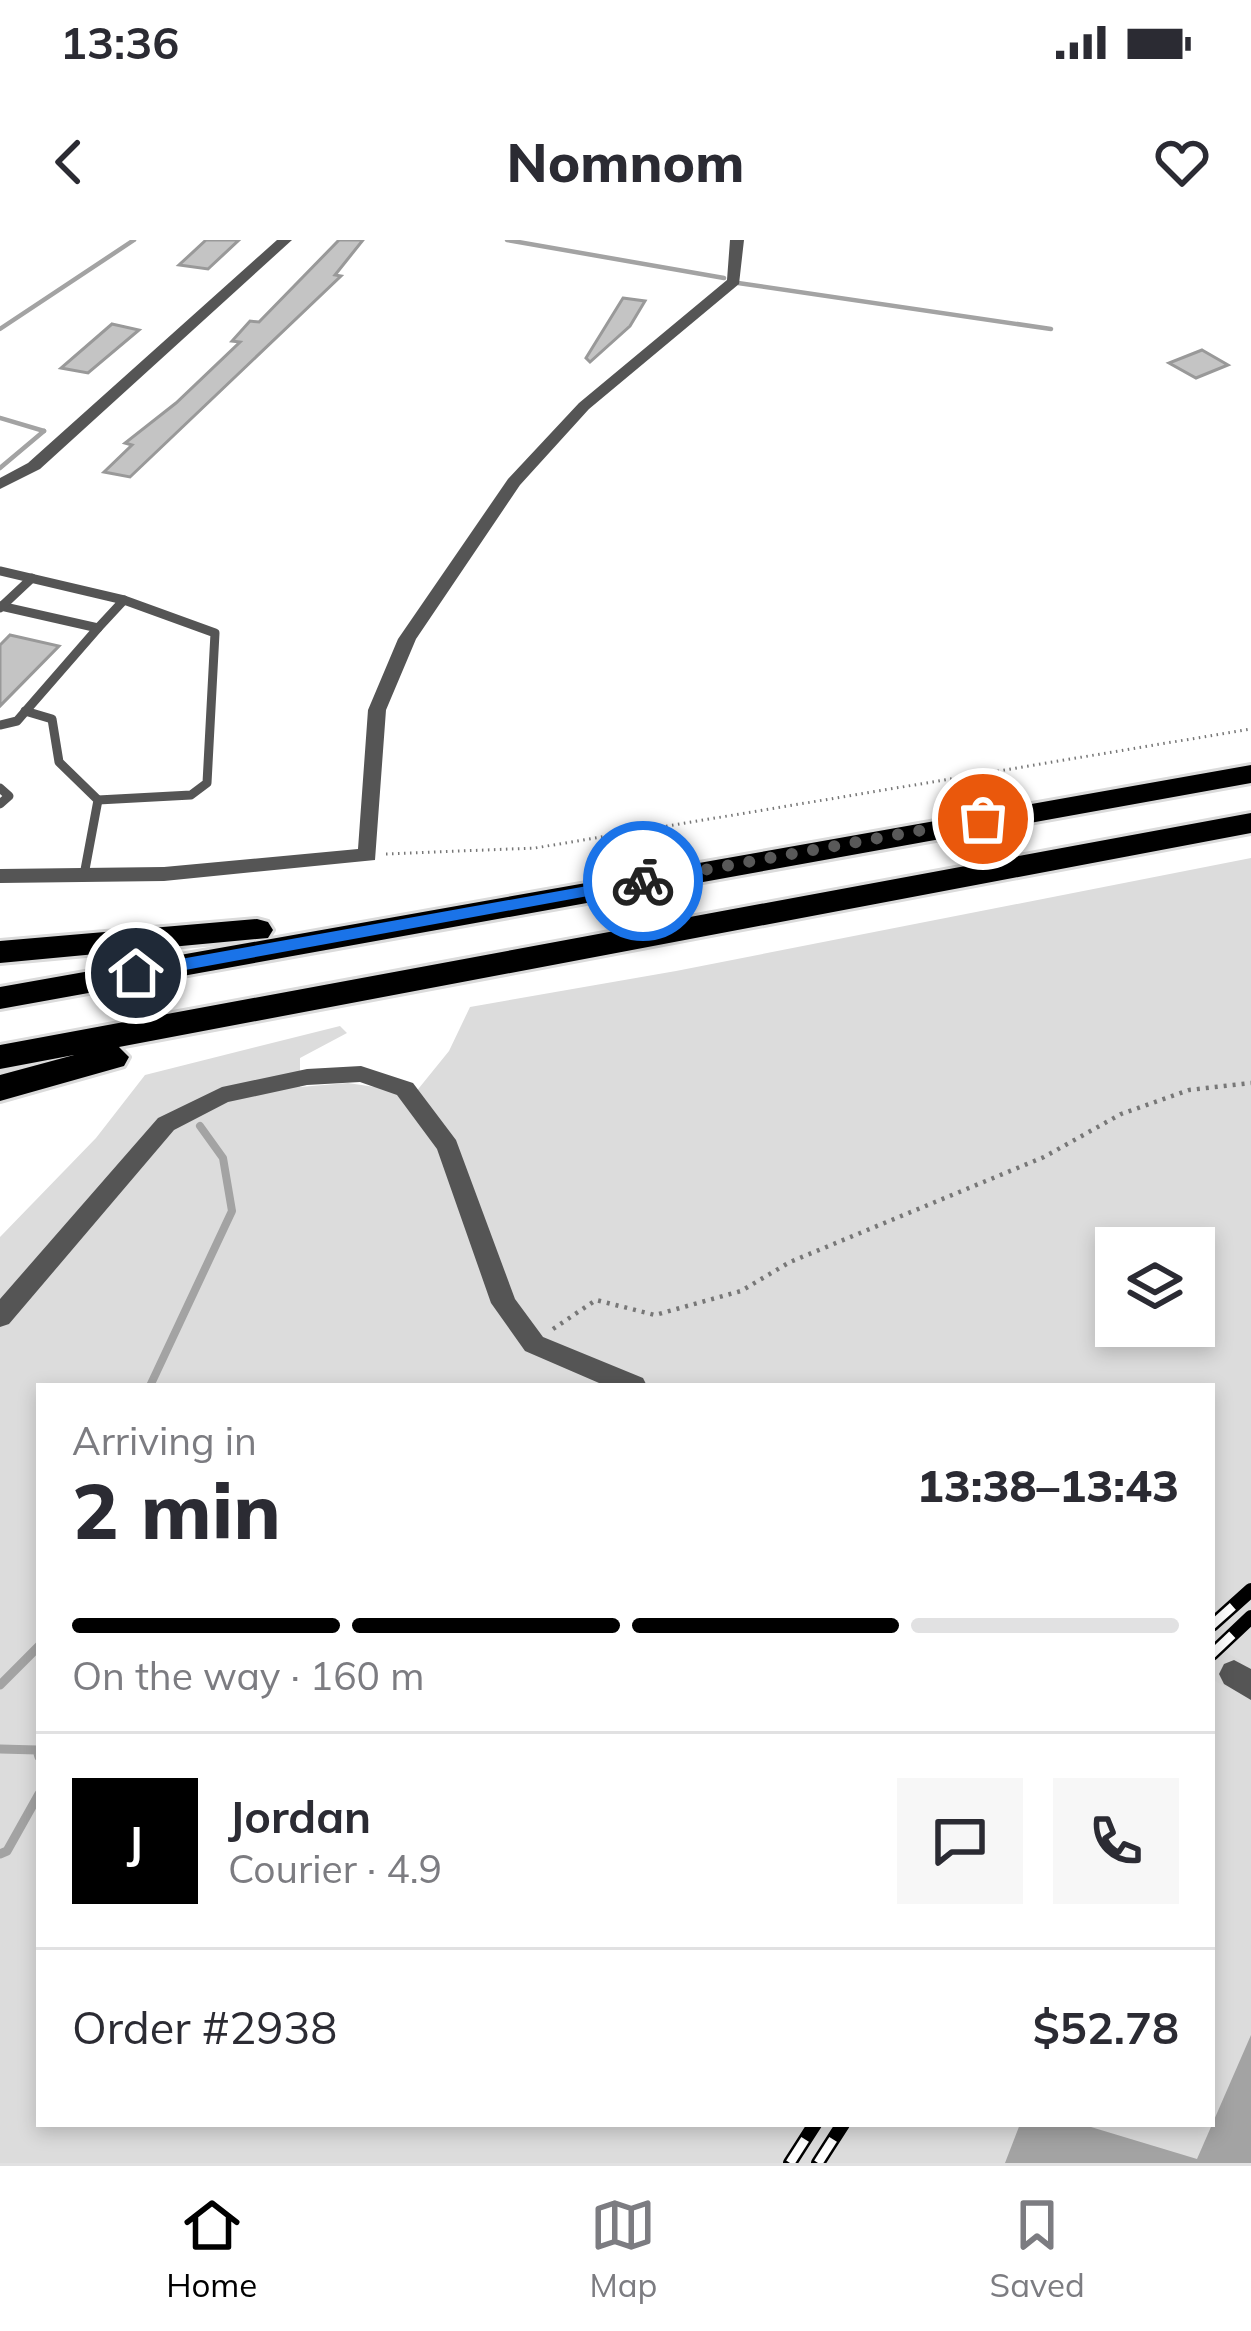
<!DOCTYPE html>
<meta charset="utf-8">
<style>
body{margin:0;font-family:Mulish,sans-serif;background:#f7f7f7;color:#2b2b33;height:100vh;display:flex;flex-direction:column;font-size:45px;white-space:nowrap}
*{box-sizing:border-box;margin:0}
p{font-size:39px;color:#7c7c81}
.icon{flex:none;width:66px;height:66px;fill:none;stroke:currentColor;stroke-width:2;stroke-linecap:round;stroke-linejoin:round}
.map{position:relative;flex:1;overflow:hidden}
.sheet{position:absolute;left:36px;top:1143px;width:1179px;height:744px;display:flex;flex-direction:column;background:#fff;border-radius:0px;box-shadow:0 6px 18px #0003}
.sheet>*{flex:none}
.tools{position:absolute;left:1095px;top:987px;display:grid;gap:24px}
.tools a{display:grid;place-items:center;width:120px;height:120px;border-radius:0px;background:#fff;box-shadow:0 6px 18px #0003;font-size:60px}
.pin{position:absolute;display:grid;place-items:center;width:102px;height:102px;color:#fff;margin:-51px;border:6px solid #fff;border-radius:50%;box-shadow:0 3px 12px #0007}
.courier{position:absolute;display:grid;place-items:center;width:120px;height:120px;margin:-60px;border:9px solid #1a73e8;border-radius:50%;background:#fff;color:#222;box-shadow:0 3px 15px #0007}
.headline em{font-style:normal;font-weight:800}
.headline div{display:flex;flex-direction:column-reverse}
.headline{display:flex;align-items:center;justify-content:space-between;height:204px;padding:0 36px}
h1{font-size:78px;font-weight:800;line-height:90px}
.bar{display:grid;grid-template-columns:repeat(4,1fr);gap:18px 12px;align-content:center;height:144px;padding:0 36px}
.bar i{height:15px;border-radius:9px;background:#e1e1e2}
.bar .selected{background:#000}
.bar p{grid-column:span 4}
.line{display:flex;align-items:center;gap:30px;padding:0 36px;border-top:3px solid #e1e1e2}
.line div{flex:1}
.round{display:grid;place-items:center;flex:none;width:126px;height:126px;border-radius:0px;background:#f7f7f7}
.status{display:flex;justify-content:space-between;align-items:center;height:84px;padding:0 60px;background:#fff;direction:ltr}
.status svg{height:33px;fill:currentColor}
header{display:flex;justify-content:space-between;align-items:center;height:156px;padding:0 36px;background:#fff;font-size:54px;font-weight:800}
.menu{display:flex;justify-content:space-around;align-items:center;height:168px;border-top:3px solid #e1e1e2;background:#fff;font-size:33px;color:#7c7c81}
.menu a{display:grid;justify-items:center;gap:6px}
.menu .selected{color:#000}
.map>svg:first-child{display:block}
</style>
<div class="status"><b>13:36</b><svg viewBox="0 0 49 12"><path d="M0 12V9h3v3zM5 12V6h3v6zM10 12V3h3v9zM15 12V0h3v12zM26 1h20v11H26zM47 4h2v5h-2z"/></svg></div>
<header><svg class="icon" aria-label="back" viewBox="0 0 24 24"><path d="M15 5l-7 7 7 7"/></svg>Nomnom<svg class="icon" aria-label="heart" viewBox="0 0 24 24"><path d="M12 20l-8-8c-3-5 5-10 8-4 3-6 11-1 8 4z"/></svg></header>
<div class="map">
<svg width="1251" height="1923" viewBox="0 0 1251 1923">
<rect width="100%" height="100%" fill="#fff"/>
<!-- green -->
<path fill="#dcdcdc" fill-rule="evenodd" d="M 1251,618 L 1251,1923 L 0,1923 L 0,997 L 96,898 L 145,835 L 340,786 L 347,793 L 300,818 L 300,847 L 348,843 L 415,853 L 449,811 L 470,767 L 676,731 ZM 1116,1008 L 1194,1008 L 1194,1086 L 1116,1086 ZM 39,1146 L 1212,1146 L 1212,1884 L 39,1884 Z"/>
<!-- water -->
<path fill="#a3a3a3" d="M 1251,1795 L 1251,1923 L 1005,1923 L 1020,1884 L 1081,1884 L 1197,1919 Z"/>
<g fill="none" stroke-linecap="round" stroke-linejoin="round">
<!-- stream-far2 -->
<g stroke="#a3a3a3" stroke-width="4.5">
<path d="M 507,0 L 724,38"/>
<path d="M 738,43 L 1051,89"/>
<path d="M 0,89 L 134,0"/>
<path d="M 0,178 L 44,191"/>
<path d="M 0,228 L 44,191"/>
</g>
<!-- stream-far1 -->
<path stroke="#a3a3a3" stroke-width="8" d="M 150,1146 L 232,971 L 223,918 L 200,886"/>
<!-- stream -->
<g stroke="#a3a3a3" stroke-width="9">
<path d="M 0,1445 L 39,1406"/>
<path d="M 0,1509 L 37,1510 L 39,1517"/>
<path d="M 0,1614 L 7,1611 L 39,1554"/>
</g>
</g>
<!-- building -->
<g fill="#c4c4c4" stroke="#999" stroke-width="3">
<path d="M 206,0 L 239,0 L 208,29 L 179,25 Z"/>
<path d="M 339,0 L 363,0 L 335,35 L 341,36 L 130,237 L 104,232 L 132,205 L 125,203 L 176,163 L 240,102 L 232,101 L 250,81 L 259,82 Z"/>
<path d="M 623,58 L 645,61 L 630,86 L 590,122 L 586,118 Z"/>
<path d="M 112,84 L 139,90 L 88,133 L 61,128 Z"/>
<path d="M 1202,110 L 1228,125 L 1196,138 L 1169,123 Z"/>
<path d="M 10,395 L 59,406 L 0,466 L 0,405 Z"/>
</g>
<g fill="none" stroke-linecap="round" stroke-linejoin="round">
<!-- minor-tunnel -->
<path stroke="#d9d9d9" stroke-width="30" stroke-dasharray="30 15" stroke-linecap="butt" d="M 1212,1422 L 1234,1434"/>
<!-- motorway casing -->
<g stroke="#dbdbdb" stroke-width="6">
<g id="motorway">
<path d="M 1251,525 L 1251,543 L 0,769 L 0,747 Z"/>
<path d="M 1251,573 L 1251,593 L 119,807 L 129,817 L 124,826 L 0,861 L 0,835 L 74,815 L 0,829 L 0,805 Z"/>
<path d="M 257,679 L 268,682 L 273,690 L 268,698 L 0,723 L 0,701 Z"/>
</g>
</g>
<!-- path-far1 -->
<path stroke="#777" stroke-width="3" stroke-dasharray="1.5 4.5" stroke-linecap="butt" d="M 386,614 L 535,608 L 1251,489"/>
<!-- path -->
<path stroke="#777" stroke-width="4.5" stroke-dasharray="3 6" stroke-linecap="butt" d="M 553,1089 L 596,1060 L 655,1075 L 741,1051 L 790,1022 L 1044,917 L 1121,874 L 1189,850 L 1251,843"/>
<!-- service -->
<g stroke="#555" stroke-width="9">
<path d="M 0,331 L 124,360 L 98,388 L 0,366"/>
<path d="M 0,368 L 32,338"/>
<path d="M 25,471 L 52,479 L 59,522 L 98,560 L 84,635"/>
<path d="M 0,485 L 17,481 L 98,388"/>
<path d="M 0,548 L 9,556 L 0,564"/>
<path d="M 98,560 L 191,555 L 207,543 L 215,393 L 124,360"/>
</g>
<!-- minor -->
<g fill="#555" fill-rule="evenodd">
<path d="M 730,0 L 744,0 L 739,44 L 589,169 L 520,245 L 416,399 L 386,470 L 375,620 L 164,641 L 0,643 L 0,629 L 164,627 L 358,609 L 368,470 L 398,399 L 508,239 L 579,163 L 727,40 Z"/>
<path d="M 361,826 L 413,843 L 456,900 L 515,1059 L 543,1097 L 643,1138 L 647,1146 L 606,1146 L 525,1111 L 491,1063 L 437,909 L 397,855 L 360,842 L 307,845 L 228,862 L 174,890 L 9,1084 L 0,1087 L 0,1059 L 158,878 L 222,847 L 307,829 Z"/>
<path d="M 1234,1420 L 1251,1429 L 1251,1460 L 1224,1444 L 1219,1434 L 1224,1424 Z"/>
</g>
<!-- tertiary -->
<path fill="#555" fill-rule="evenodd" d="M 277,0 L 292,0 L 40,229 L 0,249 L 0,238 L 28,223 Z"/>
<!-- motorway -->
<use href="#motorway" fill="#000" fill-rule="evenodd"/>
<!-- rail casing -->
<g stroke="#000" stroke-width="14">
<g id="rail">
<path d="M 1212,1385 L 1251,1350"/>
<path d="M 1212,1414 L 1251,1377"/>
<path d="M 790,1923 L 815,1884"/>
<path d="M 818,1923 L 843,1884"/>
</g>
</g>
<!-- rail -->
<use href="#rail" stroke="#fff" stroke-width="9" stroke-dasharray="28" stroke-linecap="butt"/>
</g>
<!-- route -->
<path fill="#1a73e8" d="M 643,636 L 651,641 L 648,645 L 136,739 L 127,733 L 136,727 Z"/>
<g fill="none" stroke-linecap="round" stroke-linejoin="round">
<!-- done -->
<path stroke="#595959" stroke-width="12" stroke-dasharray="0 21.6" d="M 643,641 L 983,579"/>
</g>
</svg>
<div class="tools">
<a><svg class="icon" aria-label="layers" viewBox="0 0 24 24"><path d="M12 4l9 5-9 5-9-5zM3 14l9 5 9-5"/></svg></a>
</div>
<div class="pin" style="left:983px;top:579px;background:#ea580c"><svg class="icon" aria-label="bag" viewBox="0 0 24 24"><path d="M5 8h14l-1 12H6zM9 8a3 3 0 0 1 6 0"/></svg></div>
<div class="pin" style="left:136px;top:733px;background:#1f2937"><svg class="icon" aria-label="home" viewBox="0 0 24 24"><path d="M3 11l9-7 9 7M6 9v11h12V9"/></svg></div>
<div class="courier" style="left:643px;top:641px"><svg class="icon" aria-label="bike" viewBox="0 0 24 24"><circle cx="6" cy="16" r="4"/><circle cx="18" cy="16" r="4"/><path d="M6 16l4-8h5l3 8M10 8l3 8H6M13 5h3"/></svg></div>
<section class="sheet">
<div class="headline"><div><h1>2 min</h1><p>Arriving in</p></div><em>13:38–13:43</em></div>
<div class="bar"><i class="selected"></i><i class="selected"></i><i class="selected"></i><i></i><p>On the way · 160 m</p></div>
<div class="line" style="height:216px"><b class="round" style="background:#000;color:#fff">J</b><div><b>Jordan</b><p>Courier · 4.9</p></div><a class="round"><svg class="icon" aria-label="chat" viewBox="0 0 24 24"><path d="M4 5h16v11H9l-5 4z"/></svg></a><a class="round"><svg class="icon" aria-label="phone" viewBox="0 0 24 24"><path d="M5 4h4l2 5-3 2q2 4 5 5l2-3 5 2v4C11 20 4 13 5 4z"/></svg></a></div>
<div class="line" style="height:156px"><div>Order #2938</div><b>$52.78</b></div>
</section>
</div>
<nav class="menu">
<a class="selected"><svg class="icon" aria-label="home" viewBox="0 0 24 24"><path d="M3 11l9-7 9 7M6 9v11h12V9"/></svg>Home</a>
<a><svg class="icon" aria-label="map" viewBox="0 0 24 24"><path d="M3 6l6-2 6 2 6-2v14l-6 2-6-2-6 2zM9 4v14M15 6v14"/></svg>Map</a>
<a><svg class="icon" aria-label="saved" viewBox="0 0 24 24"><path d="M7 4h10v16l-5-4-5 4z"/></svg>Saved</a>
</nav>
